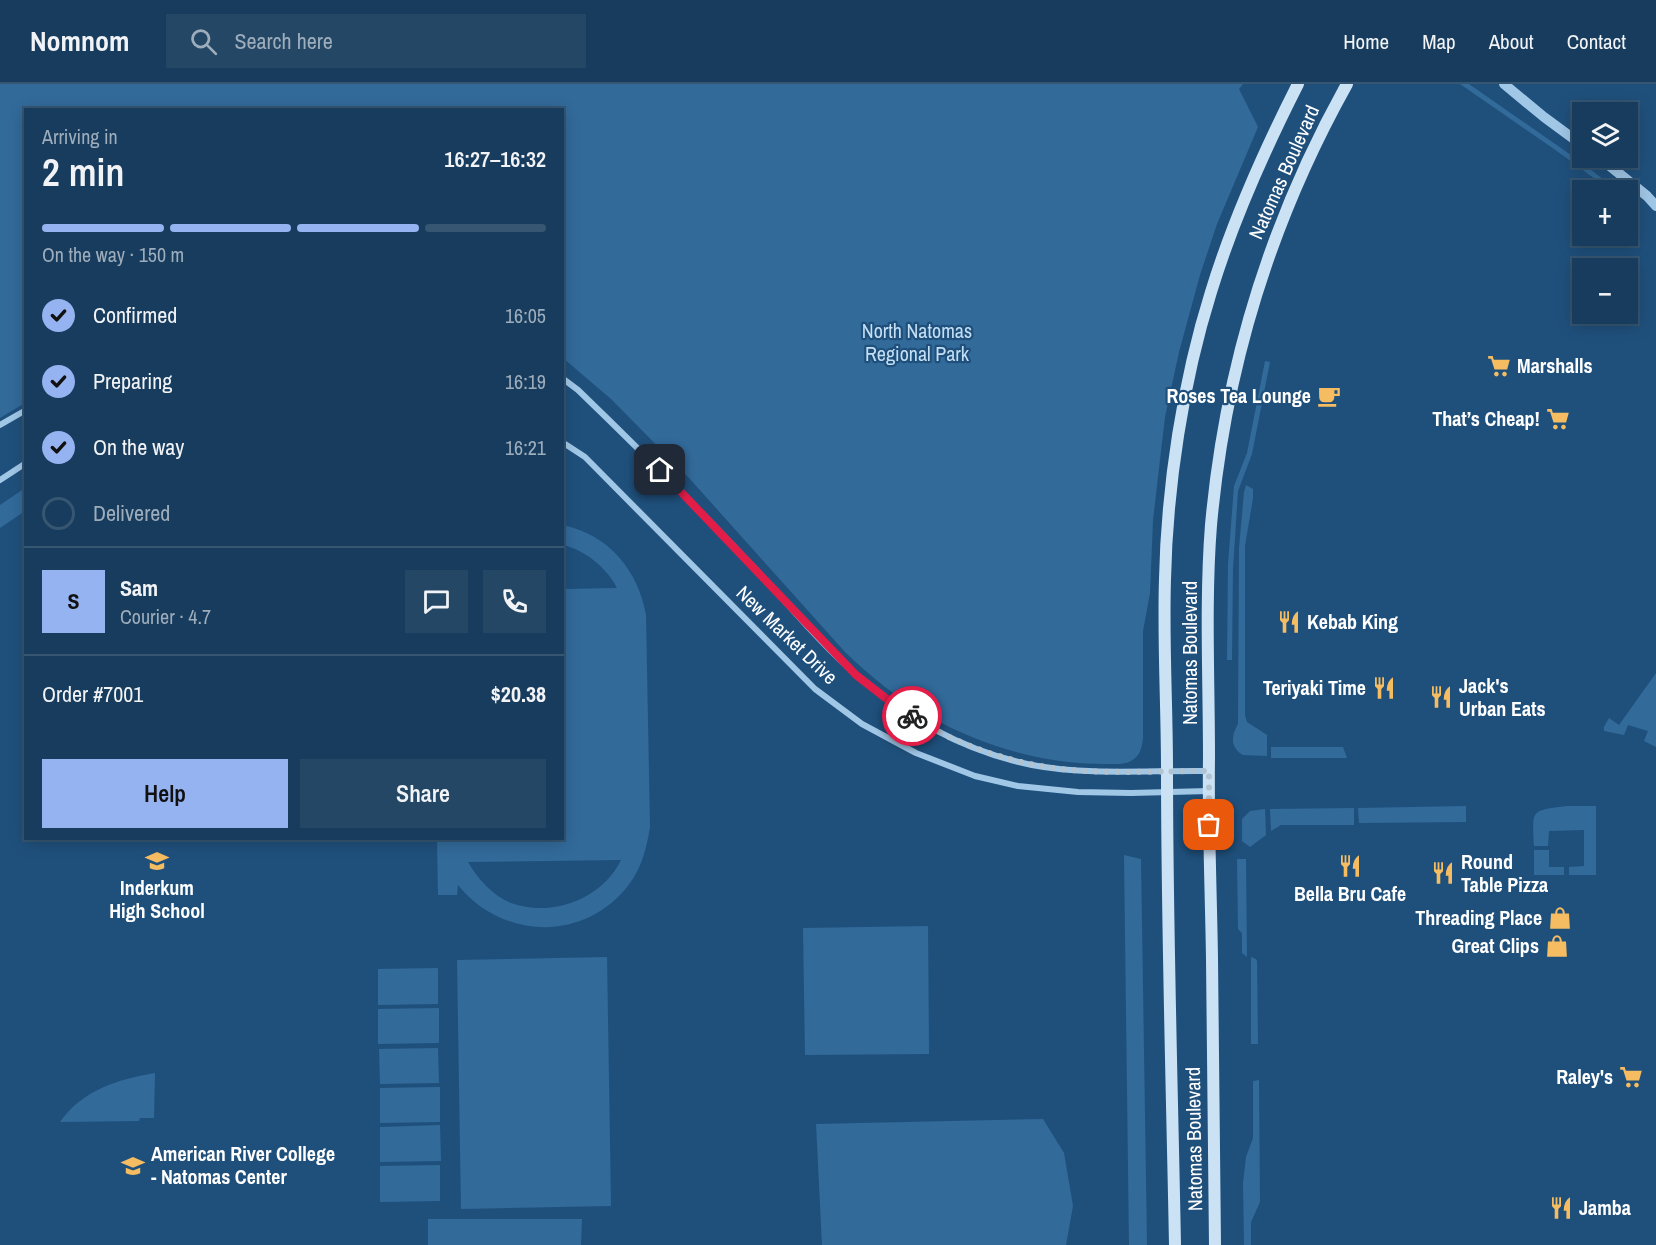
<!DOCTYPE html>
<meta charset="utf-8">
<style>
body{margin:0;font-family:"Archivo Narrow",sans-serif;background:#244766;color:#f1f3f6;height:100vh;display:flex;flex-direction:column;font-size:22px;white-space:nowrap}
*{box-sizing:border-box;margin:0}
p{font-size:20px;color:#9eadbc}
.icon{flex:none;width:33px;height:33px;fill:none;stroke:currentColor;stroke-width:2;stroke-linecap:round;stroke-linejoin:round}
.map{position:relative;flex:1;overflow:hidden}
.side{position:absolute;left:24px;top:24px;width:540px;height:732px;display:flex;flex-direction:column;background:#173c5d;border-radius:0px;box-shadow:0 3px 15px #0003,0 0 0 2px #365672}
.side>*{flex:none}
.fabs{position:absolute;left:1572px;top:18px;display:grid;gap:12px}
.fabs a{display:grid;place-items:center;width:66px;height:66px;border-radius:0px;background:#173c5d;box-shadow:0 3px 15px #0003,0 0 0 2px #365672;font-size:30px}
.pin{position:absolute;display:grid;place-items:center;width:51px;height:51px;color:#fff;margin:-26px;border-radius:12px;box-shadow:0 3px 9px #0006}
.courier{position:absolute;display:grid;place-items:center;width:60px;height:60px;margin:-30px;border:4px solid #e11d48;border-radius:50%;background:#fff;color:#222;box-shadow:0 2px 8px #0007}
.summary em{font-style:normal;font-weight:600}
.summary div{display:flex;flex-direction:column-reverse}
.summary{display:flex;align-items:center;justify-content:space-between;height:102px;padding:0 18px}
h1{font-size:39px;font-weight:600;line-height:45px}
.bar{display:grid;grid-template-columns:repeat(4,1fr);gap:9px 6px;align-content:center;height:72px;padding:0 18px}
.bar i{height:8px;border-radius:4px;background:#365672}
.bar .selected{background:#95b2f1}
.bar p{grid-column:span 4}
.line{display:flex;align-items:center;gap:15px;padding:0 18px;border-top:2px solid #365672}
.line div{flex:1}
.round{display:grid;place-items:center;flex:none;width:63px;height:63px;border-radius:0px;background:#244766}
ol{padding:0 18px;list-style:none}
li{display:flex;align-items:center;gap:18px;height:66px}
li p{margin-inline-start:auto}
li .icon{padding:6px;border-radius:50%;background:#95b2f1;color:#111;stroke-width:4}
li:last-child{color:#9eadbc}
li i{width:33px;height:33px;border:3px solid #365672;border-radius:50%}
.cta{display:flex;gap:12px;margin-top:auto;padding:12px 18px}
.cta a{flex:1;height:69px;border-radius:0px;background:#95b2f1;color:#111;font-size:24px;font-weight:600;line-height:69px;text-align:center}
.cta a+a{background:#244766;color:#f1f3f6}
header{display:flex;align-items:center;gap:36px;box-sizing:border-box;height:84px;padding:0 30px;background:#173c5d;border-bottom:2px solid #365672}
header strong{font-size:28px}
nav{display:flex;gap:33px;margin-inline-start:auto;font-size:21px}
.search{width:420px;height:54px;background:#244766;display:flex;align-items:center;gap:15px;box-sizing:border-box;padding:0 21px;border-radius:0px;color:#9eadbc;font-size:22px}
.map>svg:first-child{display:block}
</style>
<header>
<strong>Nomnom</strong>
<div class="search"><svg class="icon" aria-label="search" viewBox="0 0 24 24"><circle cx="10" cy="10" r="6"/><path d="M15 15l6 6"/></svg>Search here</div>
<nav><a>Home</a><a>Map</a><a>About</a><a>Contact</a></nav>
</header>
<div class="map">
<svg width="1656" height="1161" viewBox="0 0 1656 1161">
<rect width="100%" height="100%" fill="#1f507c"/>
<!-- green -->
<g fill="#326a9a" fill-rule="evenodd">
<path d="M 0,0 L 1243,0 L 1239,5 L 1258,43 L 1217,140 L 1200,191 L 1179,268 L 1165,333 L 1153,436 L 1150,509 L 1143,547 L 1143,654 C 1142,664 1140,672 1131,677 C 1124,681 1113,680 1104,680 C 1044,680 981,662 929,632 C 897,614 871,593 845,568 L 689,394 L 611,315 L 563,274 L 562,26 L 26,26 L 25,319 L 0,334 Z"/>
<path d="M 1460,0 L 1469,0 L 1581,78 L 1617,106 L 1610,106 L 1554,65 Z"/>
<path d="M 1265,277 L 1270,278 L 1252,370 L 1238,407 L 1233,485 L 1232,576 L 1227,576 L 1228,480 L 1234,402 L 1247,369 Z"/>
<path d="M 1246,401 L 1253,405 L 1253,414 L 1245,462 L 1245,631 L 1247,638 L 1267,651 L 1267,672 L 1243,671 C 1230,663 1231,652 1238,640 L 1239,464 L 1244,408 Z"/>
<path d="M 25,404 L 25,427 L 0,444 L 0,421 Z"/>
<path d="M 563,441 C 609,451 638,486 646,531 L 650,743 C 647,762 642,783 630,799 C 587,858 503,857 458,801 L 457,811 L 438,811 L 437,755 L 562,754 L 563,505 L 617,504 C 607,484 585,466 563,461 ZM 621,776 C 602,815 552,834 511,819 C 492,811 478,795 468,778 Z"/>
<path d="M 1656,589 L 1656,663 L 1644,657 L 1648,647 L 1628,641 L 1624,651 L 1604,647 L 1604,643 L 1609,634 L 1619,641 Z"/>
<path d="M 1271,663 L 1343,663 L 1347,674 L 1271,674 Z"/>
<path d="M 1466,722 L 1466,738 L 1359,739 L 1358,724 Z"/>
<path d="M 1566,722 L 1596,722 L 1596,791 L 1569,791 L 1569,783 L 1584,782 L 1584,746 L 1549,747 L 1548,762 L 1534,762 C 1533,726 1529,727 1566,722 Z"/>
<path d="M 1354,724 L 1354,741 L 1281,741 L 1271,747 L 1270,725 Z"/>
<path d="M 1265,725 L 1266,751 L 1250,763 L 1242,757 L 1242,735 L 1250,727 Z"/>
<path d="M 1534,766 L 1549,766 L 1549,783 L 1564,783 L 1564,791 L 1534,791 Z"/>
<path d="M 1124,771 L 1141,775 L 1147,1161 L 1129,1161 Z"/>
<path d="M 1237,775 L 1246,775 L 1247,873 L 1242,869 L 1242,849 L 1238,845 Z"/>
<path d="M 928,842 L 929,970 L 805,971 L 803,844 Z"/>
<path d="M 607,873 L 611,1122 L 461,1125 L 457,876 Z"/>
<path d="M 1251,873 L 1256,875 L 1257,877 L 1258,960 L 1251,960 Z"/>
<path d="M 438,884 L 438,920 L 378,921 L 378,885 Z"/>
<path d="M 439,924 L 439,959 L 378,960 L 378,925 Z"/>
<path d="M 438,964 L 439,999 L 380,1000 L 379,965 Z"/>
<path d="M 155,989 L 154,1034 L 140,1034 L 139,1037 L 60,1038 C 82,1006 119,995 155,989 Z"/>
<path d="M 1259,996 L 1260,1118 L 1251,1138 L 1251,1161 L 1244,1161 L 1243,1099 L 1246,1073 L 1253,1054 L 1253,997 Z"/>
<path d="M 440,1003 L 440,1038 L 380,1039 L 380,1004 Z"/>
<path d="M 1043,1035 L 1064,1069 L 1073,1122 L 1066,1161 L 822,1161 L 816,1040 Z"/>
<path d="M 440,1041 L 441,1077 L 380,1078 L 380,1043 Z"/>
<path d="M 440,1081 L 440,1117 L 380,1118 L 380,1082 Z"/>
<path d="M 428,1135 L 582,1135 L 581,1161 L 428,1161 Z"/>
</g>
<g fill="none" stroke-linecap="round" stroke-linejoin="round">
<!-- minor -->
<g stroke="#a1c7e7" stroke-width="6">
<path d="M 562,294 L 578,306 C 635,361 690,416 744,473 C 782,512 816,556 857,591 C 907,635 967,668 1032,681 C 1090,692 1150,686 1209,687"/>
<path d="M 0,341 L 26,326"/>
<path d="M 562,358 L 585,373 L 815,605 L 862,640 L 916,669 L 975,692 L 1018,702 L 1078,708 L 1131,709 L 1209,707"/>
<path d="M 0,396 L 26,379"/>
</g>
<!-- tertiary -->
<g stroke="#a1c7e7" stroke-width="10">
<path d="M 1504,0 L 1544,33 L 1582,61"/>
<path d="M 1600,74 L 1647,112 L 1656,122"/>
</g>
<!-- secondary -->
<g stroke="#cbe2f5" stroke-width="12">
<path d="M 1175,1161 C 1172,1002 1167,844 1167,685 C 1167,622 1163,558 1165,495 C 1167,402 1183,297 1211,208 C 1233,136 1264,67 1298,0"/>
<path d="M 1215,1161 C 1214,1066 1213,970 1212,875 C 1211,808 1208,740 1209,673 C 1209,596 1205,517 1211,441 C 1225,286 1271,136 1347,0"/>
</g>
</g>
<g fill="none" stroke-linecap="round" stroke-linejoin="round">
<!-- done -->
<path stroke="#b1c2d1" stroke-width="6" stroke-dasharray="0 10.8" d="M 912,632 C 962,665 1025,684 1085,687 C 1126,689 1168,687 1209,687 L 1209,741"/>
<!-- route -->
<path stroke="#e11d48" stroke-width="8" d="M 660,386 L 856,591 L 892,619 L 912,632"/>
</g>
<!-- icons -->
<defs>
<g id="supermarket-bare" transform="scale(1.8)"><path d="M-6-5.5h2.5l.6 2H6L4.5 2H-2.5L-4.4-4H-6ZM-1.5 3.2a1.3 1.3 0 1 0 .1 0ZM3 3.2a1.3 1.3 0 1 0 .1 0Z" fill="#f5bc61" stroke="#1f507c" stroke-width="2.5" paint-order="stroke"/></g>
<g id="cafe-bare" transform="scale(1.8)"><path d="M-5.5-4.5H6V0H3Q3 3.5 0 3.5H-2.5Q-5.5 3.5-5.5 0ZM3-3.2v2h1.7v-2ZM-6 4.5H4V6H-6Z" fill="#f5bc61" stroke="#1f507c" stroke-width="2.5" paint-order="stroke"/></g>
<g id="restaurant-bare" transform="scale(1.8)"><path d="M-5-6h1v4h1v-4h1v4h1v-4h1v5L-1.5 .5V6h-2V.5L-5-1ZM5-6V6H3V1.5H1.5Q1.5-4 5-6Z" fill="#f5bc61" stroke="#1f507c" stroke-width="2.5" paint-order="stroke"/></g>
<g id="school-bare" transform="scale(1.8)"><path d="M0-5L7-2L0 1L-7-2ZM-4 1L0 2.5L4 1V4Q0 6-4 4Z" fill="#f5bc61" stroke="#1f507c" stroke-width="2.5" paint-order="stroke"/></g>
<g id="shop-bare" transform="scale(1.8)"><path d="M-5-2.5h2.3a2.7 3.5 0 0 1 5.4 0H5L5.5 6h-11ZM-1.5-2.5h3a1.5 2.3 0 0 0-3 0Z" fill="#f5bc61" stroke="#1f507c" stroke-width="2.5" paint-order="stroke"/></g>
</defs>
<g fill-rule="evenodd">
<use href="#supermarket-bare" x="1499" y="282"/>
<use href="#cafe-bare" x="1329" y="312"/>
<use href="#supermarket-bare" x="1558" y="335"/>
<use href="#restaurant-bare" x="1289" y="538"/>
<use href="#restaurant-bare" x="1384" y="604"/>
<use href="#restaurant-bare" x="1441" y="613"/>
<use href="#school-bare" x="157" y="777"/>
<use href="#restaurant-bare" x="1350" y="782"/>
<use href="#restaurant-bare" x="1443" y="789"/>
<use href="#shop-bare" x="1560" y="834"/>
<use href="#shop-bare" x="1557" y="862"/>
<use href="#supermarket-bare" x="1631" y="993"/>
<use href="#school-bare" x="133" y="1082"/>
<use href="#restaurant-bare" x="1561" y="1124"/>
</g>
<g text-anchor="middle" stroke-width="4.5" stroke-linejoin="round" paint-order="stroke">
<!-- street labels -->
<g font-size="20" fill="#fff" stroke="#1f507c">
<text transform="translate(1284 88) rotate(-66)" y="7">Natomas Boulevard</text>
<text transform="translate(787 551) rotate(44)" y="7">New Market Drive</text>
<text transform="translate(1190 569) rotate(-90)" y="7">Natomas Boulevard</text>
<text transform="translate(1194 1055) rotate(-91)" y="7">Natomas Boulevard</text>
</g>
<!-- park labels -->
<g font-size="20" fill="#c5dff5" stroke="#1f507c">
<text x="917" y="254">North Natomas<tspan x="917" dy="23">Regional Park</tspan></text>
</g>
<!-- poi labels -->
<g font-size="20" font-weight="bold" fill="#fff" stroke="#1f507c" text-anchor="start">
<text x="1517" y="289">Marshalls</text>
<text x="1311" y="319" text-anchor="end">Roses Tea Lounge</text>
<text x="1540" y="342" text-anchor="end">That’s Cheap!</text>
<text x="1307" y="545">Kebab King</text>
<text x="1459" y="609">Jack's<tspan x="1459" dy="23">Urban Eats</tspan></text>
<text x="1366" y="611" text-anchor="end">Teriyaki Time</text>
<text x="1461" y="785">Round<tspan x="1461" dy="23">Table Pizza</tspan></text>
<text x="157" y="811" text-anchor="middle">Inderkum<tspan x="157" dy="23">High School</tspan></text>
<text x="1350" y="817" text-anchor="middle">Bella Bru Cafe</text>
<text x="1542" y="841" text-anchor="end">Threading Place</text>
<text x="1539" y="869" text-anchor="end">Great Clips</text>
<text x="1613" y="1000" text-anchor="end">Raley's</text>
<text x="151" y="1077">American River College<tspan x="151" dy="23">- Natomas Center</tspan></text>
<text x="1579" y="1131">Jamba</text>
</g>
</g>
</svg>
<div class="fabs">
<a><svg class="icon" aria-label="layers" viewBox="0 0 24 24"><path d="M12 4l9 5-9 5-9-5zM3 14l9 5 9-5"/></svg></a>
<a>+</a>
<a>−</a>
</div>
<div class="pin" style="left:1209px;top:741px;background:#ea580c"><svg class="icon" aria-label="bag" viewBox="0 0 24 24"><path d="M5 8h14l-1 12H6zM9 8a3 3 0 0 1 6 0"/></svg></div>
<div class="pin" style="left:660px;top:386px;background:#1f2937"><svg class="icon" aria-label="home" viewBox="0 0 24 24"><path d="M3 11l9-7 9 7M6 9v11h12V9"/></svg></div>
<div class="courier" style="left:912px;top:632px"><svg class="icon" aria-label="bike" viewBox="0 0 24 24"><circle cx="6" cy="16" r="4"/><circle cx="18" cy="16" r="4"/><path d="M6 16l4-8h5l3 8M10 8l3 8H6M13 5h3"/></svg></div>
<section class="side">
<div class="summary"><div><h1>2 min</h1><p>Arriving in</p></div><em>16:27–16:32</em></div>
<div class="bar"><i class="selected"></i><i class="selected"></i><i class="selected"></i><i></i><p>On the way · 150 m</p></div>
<ol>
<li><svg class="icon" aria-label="check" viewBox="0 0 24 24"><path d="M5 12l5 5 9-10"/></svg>Confirmed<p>16:05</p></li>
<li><svg class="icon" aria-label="check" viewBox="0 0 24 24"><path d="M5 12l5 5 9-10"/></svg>Preparing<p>16:19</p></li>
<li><svg class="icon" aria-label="check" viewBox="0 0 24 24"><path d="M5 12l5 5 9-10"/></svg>On the way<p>16:21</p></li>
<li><i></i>Delivered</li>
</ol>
<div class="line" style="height:108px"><b class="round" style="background:#95b2f1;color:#111">S</b><div><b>Sam</b><p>Courier · 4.7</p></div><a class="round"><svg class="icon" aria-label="chat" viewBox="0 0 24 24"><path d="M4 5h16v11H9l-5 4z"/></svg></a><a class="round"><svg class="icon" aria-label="phone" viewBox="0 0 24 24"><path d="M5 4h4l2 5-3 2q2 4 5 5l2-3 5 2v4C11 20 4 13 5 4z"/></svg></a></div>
<div class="line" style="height:78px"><div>Order #7001</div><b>$20.38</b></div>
<div class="cta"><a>Help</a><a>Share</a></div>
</section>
</div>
